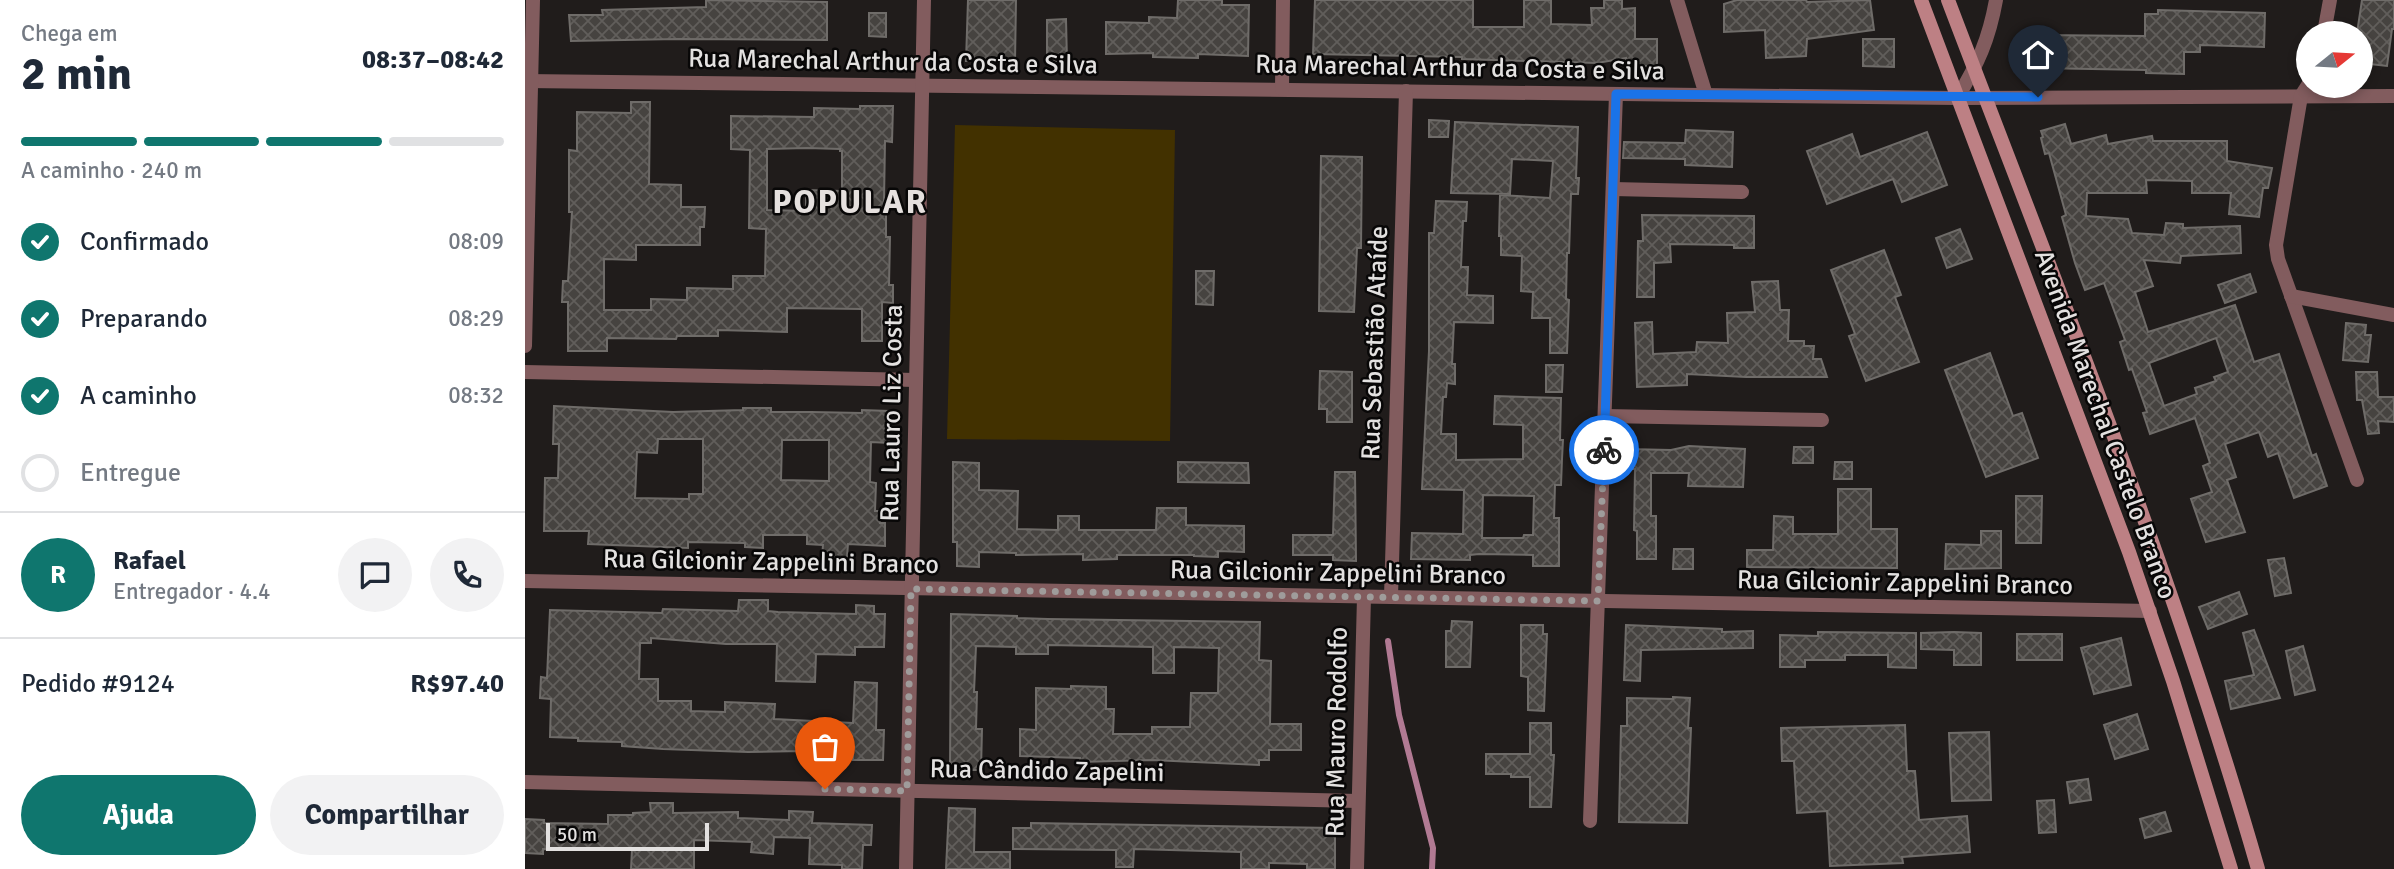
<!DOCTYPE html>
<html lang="pt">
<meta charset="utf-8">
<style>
body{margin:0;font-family:Signika,sans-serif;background:#f2f2f3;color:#1f2937;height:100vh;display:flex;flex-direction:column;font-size:26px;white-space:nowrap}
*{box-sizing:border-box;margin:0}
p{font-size:23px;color:#747a83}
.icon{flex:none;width:38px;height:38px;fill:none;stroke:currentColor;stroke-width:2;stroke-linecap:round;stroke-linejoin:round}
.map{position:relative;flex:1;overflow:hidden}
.panel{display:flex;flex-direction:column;background:#fff;width:525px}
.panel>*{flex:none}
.needle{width:46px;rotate:72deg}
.fabs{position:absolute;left:1771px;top:21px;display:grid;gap:14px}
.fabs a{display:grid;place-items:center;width:77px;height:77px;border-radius:50%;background:#fff;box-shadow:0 4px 10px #0003;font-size:35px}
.scale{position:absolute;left:21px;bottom:18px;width:163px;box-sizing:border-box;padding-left:7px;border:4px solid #e3e1e0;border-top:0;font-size:19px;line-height:24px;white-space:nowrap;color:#e3e1e0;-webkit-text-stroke:5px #080707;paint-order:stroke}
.pin{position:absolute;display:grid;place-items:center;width:60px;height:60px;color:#fff;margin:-72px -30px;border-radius:50% 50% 50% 0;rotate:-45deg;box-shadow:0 0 7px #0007}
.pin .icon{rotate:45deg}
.courier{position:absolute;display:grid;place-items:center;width:70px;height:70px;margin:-35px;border:5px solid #1a73e8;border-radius:50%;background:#fff;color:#222;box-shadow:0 2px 9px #0007}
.summary em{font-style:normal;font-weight:700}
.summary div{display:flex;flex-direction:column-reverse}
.summary{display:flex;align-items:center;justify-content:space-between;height:119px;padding:0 21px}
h1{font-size:46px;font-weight:700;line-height:52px}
.bar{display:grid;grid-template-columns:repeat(4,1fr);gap:10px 7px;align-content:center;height:84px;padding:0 21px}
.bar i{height:9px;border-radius:5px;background:#e0e1e3}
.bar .on{background:#0f766e}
.bar p{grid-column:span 4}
.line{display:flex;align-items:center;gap:18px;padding:0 21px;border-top:2px solid #e0e1e3}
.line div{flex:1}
.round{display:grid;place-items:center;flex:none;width:74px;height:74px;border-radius:37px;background:#f2f2f3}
ol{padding:0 21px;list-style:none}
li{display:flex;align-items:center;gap:21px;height:77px}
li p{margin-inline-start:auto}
li .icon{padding:7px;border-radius:50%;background:#0f766e;color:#fff;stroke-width:4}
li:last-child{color:#747a83}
li i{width:38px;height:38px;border:4px solid #e0e1e3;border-radius:50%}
.primary-button{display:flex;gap:14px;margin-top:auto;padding:14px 21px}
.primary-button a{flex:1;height:80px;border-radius:42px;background:#0f766e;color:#fff;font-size:28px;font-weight:700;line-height:80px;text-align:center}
.primary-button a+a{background:#f2f2f3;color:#1f2937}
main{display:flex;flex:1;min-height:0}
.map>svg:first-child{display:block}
</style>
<main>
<section class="panel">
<div class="summary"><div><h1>2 min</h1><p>Chega em</p></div><em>08:37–08:42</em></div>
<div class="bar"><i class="on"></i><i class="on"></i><i class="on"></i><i></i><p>A caminho · 240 m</p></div>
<ol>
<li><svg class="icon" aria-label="check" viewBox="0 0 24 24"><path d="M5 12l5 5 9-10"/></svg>Confirmado<p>08:09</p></li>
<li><svg class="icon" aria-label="check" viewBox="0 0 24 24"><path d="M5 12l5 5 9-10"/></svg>Preparando<p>08:29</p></li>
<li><svg class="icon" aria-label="check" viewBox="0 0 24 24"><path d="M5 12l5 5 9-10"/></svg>A caminho<p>08:32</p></li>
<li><i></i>Entregue</li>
</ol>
<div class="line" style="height:126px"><b class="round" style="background:#0f766e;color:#fff">R</b><div><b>Rafael</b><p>Entregador · 4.4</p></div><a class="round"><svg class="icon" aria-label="chat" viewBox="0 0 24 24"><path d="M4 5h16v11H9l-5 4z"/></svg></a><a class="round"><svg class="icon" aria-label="phone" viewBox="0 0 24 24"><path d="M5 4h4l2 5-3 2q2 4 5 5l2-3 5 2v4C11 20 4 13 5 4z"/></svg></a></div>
<div class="line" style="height:91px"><div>Pedido #9124</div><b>R$97.40</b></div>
<div class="primary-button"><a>Ajuda</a><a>Compartilhar</a></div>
</section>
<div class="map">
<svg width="1869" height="869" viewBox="0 0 1869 869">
<defs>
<pattern id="building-cross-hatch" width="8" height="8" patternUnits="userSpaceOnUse" patternTransform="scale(1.75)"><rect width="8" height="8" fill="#464340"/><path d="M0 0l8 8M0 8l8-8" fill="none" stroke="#615e5b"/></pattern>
</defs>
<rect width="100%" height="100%" fill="#201c1b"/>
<!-- grass -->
<path fill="#423100" d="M 430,125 L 650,130 L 645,441 L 422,439 Z"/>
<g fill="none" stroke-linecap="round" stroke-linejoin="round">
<!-- stream -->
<path stroke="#b17a93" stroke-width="6" d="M 863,641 L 874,715 L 908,848 L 907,869"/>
</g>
<!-- building -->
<g fill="url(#building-cross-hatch)" stroke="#6f6c69" stroke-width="2" fill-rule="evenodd">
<path d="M 181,0 L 302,2 L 302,40 L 153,39 L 46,41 L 44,15 L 78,15 L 77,10 L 181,7 Z"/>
<path d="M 443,0 L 491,0 L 490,62 L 441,61 Z"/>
<path d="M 653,0 L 697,0 L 697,5 L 724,5 L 723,56 L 673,54 L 673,58 L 628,57 L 628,53 L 581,54 L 581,22 L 624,23 L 624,17 L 652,18 Z"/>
<path d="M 790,0 L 948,0 L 948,27 L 999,27 L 999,0 L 1026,0 L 1026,24 L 1067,25 L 1066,8 L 1079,8 L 1079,0 L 1097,0 L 1097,9 L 1110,8 L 1110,39 L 1132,39 L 1132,66 L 1101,66 L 1101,58 L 1072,63 L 937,59 L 937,57 L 788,54 Z"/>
<path d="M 1212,0 L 1281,0 L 1282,2 L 1345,0 L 1349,30 L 1282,39 L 1281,56 L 1241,58 L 1240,30 L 1199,32 L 1199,4 Z"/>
<path d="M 1837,0 L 1869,0 L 1869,29 L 1867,29 L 1862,66 L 1836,63 L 1836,33 L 1832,33 Z"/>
<path d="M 1633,10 L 1740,13 L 1739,47 L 1675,45 L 1675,52 L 1659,52 L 1659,74 L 1621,73 L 1621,70 L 1513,68 L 1513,35 L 1620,36 L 1620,14 L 1633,14 Z"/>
<path d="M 344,13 L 361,13 L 361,37 L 344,36 Z"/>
<path d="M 541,19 L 542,61 L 522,61 L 522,20 Z"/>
<path d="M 1338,39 L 1369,39 L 1369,67 L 1338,66 Z"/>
<path d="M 106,102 L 125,102 L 124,184 L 156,185 L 156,207 L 180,207 L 179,227 L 175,227 L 175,245 L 111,245 L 111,260 L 79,259 L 79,310 L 126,310 L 126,299 L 162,300 L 162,288 L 208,289 L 208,276 L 240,276 L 241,229 L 224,228 L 225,150 L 206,149 L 206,116 L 289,117 L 289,108 L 335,109 L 335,106 L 368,106 L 367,142 L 360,141 L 359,201 L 361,201 L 361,237 L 365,237 L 364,285 L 368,285 L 368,303 L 357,302 L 357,341 L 337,341 L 337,309 L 262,308 L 262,332 L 193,330 L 193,336 L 152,336 L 151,339 L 82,338 L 82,351 L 43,351 L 43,302 L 37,302 L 38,281 L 43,281 L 47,212 L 44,212 L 44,150 L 52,151 L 52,112 L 106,113 ZM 282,148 L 315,149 L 315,151 L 317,151 L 317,191 L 281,190 L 281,211 L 242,210 L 242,149 Z"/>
<path d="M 904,120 L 924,121 L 923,137 L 904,137 Z"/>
<path d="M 930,122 L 1053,127 L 1051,178 L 1054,178 L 1053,194 L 1046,194 L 1044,253 L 1042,253 L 1041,299 L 1044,300 L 1042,353 L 1025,353 L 1025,318 L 1007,318 L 1008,292 L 996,291 L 997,256 L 976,255 L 976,236 L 974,236 L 975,195 L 1025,198 L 1028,161 L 987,159 L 985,194 L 926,193 Z"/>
<path d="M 1540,124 L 1546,144 L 1581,135 L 1583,144 L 1627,136 L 1628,141 L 1702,141 L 1702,161 L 1747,168 L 1743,188 L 1738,188 L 1734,217 L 1704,214 L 1706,193 L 1667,193 L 1667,181 L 1621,180 L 1622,193 L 1562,193 L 1561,216 L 1603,219 L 1607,233 L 1639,235 L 1641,223 L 1658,224 L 1658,228 L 1715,226 L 1716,253 L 1656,256 L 1655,263 L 1619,260 L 1628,286 L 1610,292 L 1623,332 L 1710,305 L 1729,362 L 1754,354 L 1787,456 L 1791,454 L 1802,486 L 1769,498 L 1753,453 L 1743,457 L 1734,432 L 1700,444 L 1711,477 L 1702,480 L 1720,532 L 1681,542 L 1666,499 L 1687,492 L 1678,466 L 1685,463 L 1670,418 L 1625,434 L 1618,413 L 1622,412 L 1607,369 L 1604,370 L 1595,342 L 1600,340 L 1579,283 L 1560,290 L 1550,263 L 1537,217 L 1541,215 L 1524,153 L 1520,154 L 1516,138 L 1518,137 L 1516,131 ZM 1691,338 L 1703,372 L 1689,377 L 1691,381 L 1670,388 L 1672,394 L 1639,406 L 1624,363 Z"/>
<path d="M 1161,130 L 1208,132 L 1207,167 L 1160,165 L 1160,159 L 1098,158 L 1099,142 L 1160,143 Z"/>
<path d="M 1402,132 L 1422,185 L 1377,202 L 1368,179 L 1302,204 L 1282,151 L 1327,134 L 1335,157 Z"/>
<path d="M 796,156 L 837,157 L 836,248 L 832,248 L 829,312 L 794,311 Z"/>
<path d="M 911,201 L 942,202 L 941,221 L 938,221 L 936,267 L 943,267 L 942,295 L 968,296 L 968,323 L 929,322 L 927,364 L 930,364 L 930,384 L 922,383 L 921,397 L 918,397 L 916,434 L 931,434 L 931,460 L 998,459 L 998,425 L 969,424 L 970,396 L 1036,398 L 1035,440 L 1038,440 L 1037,459 L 1036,485 L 1030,485 L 1029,518 L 1034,518 L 1034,566 L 1008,566 L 1008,555 L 954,554 L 945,555 L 945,560 L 886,559 L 887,533 L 938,534 L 939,490 L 897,489 L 904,351 L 904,233 L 909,233 ZM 958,495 L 1009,496 L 1008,535 L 999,535 L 998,538 L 957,538 Z"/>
<path d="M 1117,215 L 1229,216 L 1229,248 L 1209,248 L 1209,245 L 1145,244 L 1146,262 L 1129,263 L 1129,297 L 1112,297 L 1113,241 L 1118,241 Z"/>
<path d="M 1435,229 L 1447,259 L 1422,268 L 1411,238 Z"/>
<path d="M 1359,250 L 1376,295 L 1370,297 L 1394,362 L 1341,381 L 1324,336 L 1330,334 L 1306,270 Z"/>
<path d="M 671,271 L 689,271 L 688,305 L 671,304 Z"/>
<path d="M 1725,274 L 1731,292 L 1700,303 L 1693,285 Z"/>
<path d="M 1253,281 L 1255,310 L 1264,310 L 1263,341 L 1279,341 L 1279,346 L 1289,346 L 1288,359 L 1296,359 L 1302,377 L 1221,377 L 1162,374 L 1162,385 L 1112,387 L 1110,323 L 1127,322 L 1128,354 L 1171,352 L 1172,342 L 1203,343 L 1202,313 L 1230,312 L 1227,282 Z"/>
<path d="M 1821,323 L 1841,325 L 1840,335 L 1846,335 L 1843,362 L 1818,360 Z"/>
<path d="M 1465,353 L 1488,416 L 1497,413 L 1513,458 L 1461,477 L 1420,370 Z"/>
<path d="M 1021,365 L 1038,365 L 1037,392 L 1021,392 Z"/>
<path d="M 795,371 L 827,372 L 827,422 L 802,422 L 802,409 L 794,409 Z"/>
<path d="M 1831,372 L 1852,372 L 1853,397 L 1869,397 L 1869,422 L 1853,421 L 1854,433 L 1843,434 L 1837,400 L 1832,400 Z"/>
<path d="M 29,406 L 148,412 L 218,410 L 218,408 L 246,408 L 246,412 L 286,412 L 337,413 L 337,410 L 364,411 L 364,443 L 346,442 L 345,482 L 351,483 L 350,511 L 355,511 L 355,523 L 360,523 L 360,546 L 323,544 L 322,557 L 297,557 L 298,545 L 282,544 L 282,535 L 238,535 L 238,548 L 220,547 L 220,543 L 163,542 L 163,548 L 63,544 L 64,531 L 19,531 L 20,478 L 33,478 L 34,444 L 28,444 ZM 133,439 L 178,439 L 178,494 L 164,494 L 164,499 L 110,498 L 112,452 L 132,453 ZM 257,440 L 304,440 L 304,481 L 256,480 Z"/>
<path d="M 1164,446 L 1220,449 L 1218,487 L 1163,486 L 1164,473 L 1126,473 L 1126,516 L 1131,516 L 1131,559 L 1112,559 L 1112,531 L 1109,530 L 1110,469 L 1102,469 L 1102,449 L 1146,450 Z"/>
<path d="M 1269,447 L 1288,447 L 1288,463 L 1268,463 Z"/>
<path d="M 428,462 L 454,463 L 454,490 L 493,491 L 492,529 L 533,530 L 533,516 L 554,516 L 554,530 L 631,530 L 632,508 L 661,508 L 661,525 L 719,526 L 719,552 L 693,551 L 693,557 L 669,556 L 669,555 L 592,555 L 592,559 L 558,560 L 558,554 L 491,555 L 491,553 L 454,552 L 454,567 L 432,566 L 432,542 L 428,542 Z"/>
<path d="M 653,462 L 723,463 L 724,483 L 653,482 Z"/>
<path d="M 1310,462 L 1327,462 L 1327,479 L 1309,479 Z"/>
<path d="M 810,472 L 830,472 L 831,561 L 808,560 L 808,555 L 768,555 L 768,535 L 808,535 Z"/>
<path d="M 1313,489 L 1346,489 L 1346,529 L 1372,529 L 1372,568 L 1222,567 L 1222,550 L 1248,550 L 1249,516 L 1268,517 L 1268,534 L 1313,534 Z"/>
<path d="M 1491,496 L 1517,496 L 1516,543 L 1491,543 Z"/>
<path d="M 1456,531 L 1476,531 L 1476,568 L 1420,569 L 1421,544 L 1456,545 Z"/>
<path d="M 1149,549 L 1168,549 L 1168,569 L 1148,569 Z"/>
<path d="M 1759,558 L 1766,593 L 1750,596 L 1743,560 Z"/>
<path d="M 1714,592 L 1722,614 L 1683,629 L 1674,607 Z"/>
<path d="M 214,600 L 243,600 L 243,611 L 253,612 L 331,614 L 331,605 L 349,606 L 349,614 L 360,614 L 359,647 L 330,647 L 330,655 L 291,654 L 290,682 L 251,681 L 252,644 L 201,644 L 126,638 L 126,643 L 115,643 L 114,679 L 133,679 L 133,701 L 166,701 L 166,711 L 200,712 L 200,702 L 250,704 L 249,719 L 328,723 L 330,682 L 352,683 L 351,730 L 359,730 L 358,760 L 328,760 L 328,754 L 278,751 L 223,752 L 138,749 L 97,746 L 97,742 L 53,741 L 53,738 L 25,737 L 26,699 L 15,698 L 16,677 L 22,678 L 25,610 L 137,613 L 138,609 L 213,611 Z"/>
<path d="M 426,614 L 492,616 L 492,618 L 523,619 L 735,622 L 734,660 L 746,661 L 745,724 L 776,724 L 776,750 L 744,750 L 744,760 L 734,760 L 734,765 L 627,760 L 555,762 L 555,758 L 495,756 L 495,729 L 511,730 L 511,688 L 546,689 L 546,686 L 581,687 L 581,709 L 589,709 L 588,734 L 627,734 L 627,727 L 665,727 L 666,693 L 693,693 L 694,648 L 649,647 L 649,673 L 628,673 L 628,647 L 523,645 L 523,654 L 491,654 L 491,647 L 451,646 L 449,692 L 452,692 L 451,729 L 457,729 L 456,770 L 425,770 Z"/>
<path d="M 927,621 L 947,622 L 945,667 L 921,667 L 921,631 L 926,631 Z"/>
<path d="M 996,625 L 1018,625 L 1018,634 L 1022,634 L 1019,711 L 1003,710 L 1003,677 L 996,676 Z"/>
<path d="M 1101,625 L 1197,629 L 1197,632 L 1228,631 L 1228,648 L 1116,650 L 1115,681 L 1099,680 Z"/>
<path d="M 1729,630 L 1755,698 L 1706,709 L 1700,681 L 1729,675 L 1718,633 Z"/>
<path d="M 1293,632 L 1391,633 L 1391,668 L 1363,667 L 1363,655 L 1320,655 L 1320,660 L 1280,660 L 1280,667 L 1255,667 L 1255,635 L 1293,636 Z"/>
<path d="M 1429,632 L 1456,633 L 1456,665 L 1429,665 L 1429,650 L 1396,649 L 1396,633 Z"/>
<rect x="1492" y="634" width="45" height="26"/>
<path d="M 1596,638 L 1606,685 L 1569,694 L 1556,648 Z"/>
<path d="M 1778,646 L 1790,690 L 1770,695 L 1761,651 Z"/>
<path d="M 1148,697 L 1165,698 L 1163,728 L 1166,728 L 1162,823 L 1094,822 L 1096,726 L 1102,726 L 1102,698 L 1148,699 Z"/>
<path d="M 1612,714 L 1623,749 L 1590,759 L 1579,725 Z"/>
<path d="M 1005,723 L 1026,723 L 1026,755 L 1029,755 L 1026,807 L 1005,807 L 1005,777 L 986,777 L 986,774 L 961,774 L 961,754 L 1005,754 Z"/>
<path d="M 1380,725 L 1382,771 L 1390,771 L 1394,820 L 1442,816 L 1445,852 L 1377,857 L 1378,863 L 1305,866 L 1302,811 L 1272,813 L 1269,761 L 1257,761 L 1256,728 Z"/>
<path d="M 1464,732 L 1466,800 L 1427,801 L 1424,733 Z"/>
<path d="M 1563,779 L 1566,800 L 1545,803 L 1542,782 Z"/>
<path d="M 1529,800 L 1531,832 L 1514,833 L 1512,801 Z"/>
<path d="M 125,803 L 148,803 L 148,813 L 213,812 L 213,818 L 264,820 L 264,811 L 288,812 L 287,823 L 347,825 L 346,845 L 338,845 L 337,869 L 317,869 L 317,865 L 284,864 L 285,838 L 249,837 L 248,854 L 226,852 L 227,842 L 169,840 L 169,869 L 106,869 L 107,850 L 18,849 L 18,854 L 0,853 L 0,819 L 19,820 L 19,823 L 83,824 L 83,815 L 108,815 L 108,813 L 126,812 Z"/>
<path d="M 424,808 L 450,809 L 449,852 L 485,852 L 485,869 L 421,869 Z"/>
<path d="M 1640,812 L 1646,831 L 1620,838 L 1615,819 Z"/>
<path d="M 506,823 L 810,828 L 810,869 L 782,869 L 782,864 L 744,863 L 744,869 L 716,869 L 716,852 L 609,849 L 608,867 L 591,867 L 591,850 L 488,849 L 488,828 L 506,828 Z"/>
</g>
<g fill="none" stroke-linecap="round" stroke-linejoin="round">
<!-- street -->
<g stroke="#825c5e" stroke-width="14">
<path d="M 1152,0 L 1181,95"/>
<path d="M 1799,33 L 1805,0"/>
<path d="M 0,81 L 1432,98 L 1869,96"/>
<path d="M 1783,85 L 1776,96 L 1751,245 L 1753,259 L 1832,480"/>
<path d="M 757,89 L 758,0"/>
<path d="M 1432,98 C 1453,64 1464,39 1471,0"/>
<path d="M 1088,189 L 1217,192"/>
<path d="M 1766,296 L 1869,315"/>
<path d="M 0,346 L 8,0"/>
<path d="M 0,372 L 391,380"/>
<path d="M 1080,416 L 1297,420"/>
<path d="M 0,581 L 1625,611"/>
<path d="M 866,597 L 881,91"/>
<path d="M 0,782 L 833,801"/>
<path d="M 1065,821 L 1091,94"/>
<path d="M 381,869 L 399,0"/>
<path d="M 832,869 L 839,597"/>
</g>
<!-- secondary -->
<g stroke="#bd8084" stroke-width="14">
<path d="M 1396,0 L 1604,552 L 1648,681 L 1706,869"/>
<path d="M 1423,0 C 1532,287 1648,573 1733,869"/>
</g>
</g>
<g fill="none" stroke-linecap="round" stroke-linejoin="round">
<!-- done -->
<path stroke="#9f9c9b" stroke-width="7" stroke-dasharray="0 12.6" d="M 300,789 L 382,791 L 386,589 L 1073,601 L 1079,450"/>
<!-- route -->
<path stroke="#1a73e8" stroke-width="9" d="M 1079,450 L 1091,94 L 1513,97"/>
</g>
<g text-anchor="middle" stroke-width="5" stroke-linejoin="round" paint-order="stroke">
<!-- street labels -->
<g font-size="26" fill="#e3e1e0" stroke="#080707">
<text transform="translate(368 61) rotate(1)" y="9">Rua Marechal Arthur da Costa e Silva</text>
<text transform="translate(935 67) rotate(1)" y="9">Rua Marechal Arthur da Costa e Silva</text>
<text transform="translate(849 343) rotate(-88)" y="9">Rua Sebastião Ataíde</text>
<text transform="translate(366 413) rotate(-89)" y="9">Rua Lauro Liz Costa</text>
<text transform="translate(1581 424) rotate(70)" y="9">Avenida Marechal Castelo Branco</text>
<text transform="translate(246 561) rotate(1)" y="9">Rua Gilcionir Zappelini Branco</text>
<text transform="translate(813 572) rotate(1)" y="9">Rua Gilcionir Zappelini Branco</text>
<text transform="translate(1380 582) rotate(1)" y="9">Rua Gilcionir Zappelini Branco</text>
<text transform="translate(811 732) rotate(-89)" y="9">Rua Mauro Rodolfo</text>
<text transform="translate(522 770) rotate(1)" y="9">Rua Cândido Zapelini</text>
</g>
<!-- district labels -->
<g font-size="33" font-weight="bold" letter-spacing="2" fill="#e5e0de" stroke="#080707">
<text x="325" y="213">POPULAR</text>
</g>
</g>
</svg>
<div class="fabs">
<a><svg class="needle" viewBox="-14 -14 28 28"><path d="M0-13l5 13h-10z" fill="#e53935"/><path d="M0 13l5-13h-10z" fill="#747a83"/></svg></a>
</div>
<div class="scale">50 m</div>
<div class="pin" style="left:300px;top:789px;background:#ea580c"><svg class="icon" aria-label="bag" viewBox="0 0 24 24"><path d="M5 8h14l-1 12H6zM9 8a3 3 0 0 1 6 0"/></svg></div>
<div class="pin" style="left:1513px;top:97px;background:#1f2937"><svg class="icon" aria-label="home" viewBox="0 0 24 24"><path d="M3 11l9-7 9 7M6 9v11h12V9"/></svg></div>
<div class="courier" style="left:1079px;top:450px"><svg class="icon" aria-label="bike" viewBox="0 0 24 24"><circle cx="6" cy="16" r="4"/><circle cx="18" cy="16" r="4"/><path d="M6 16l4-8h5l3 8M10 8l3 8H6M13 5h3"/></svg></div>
</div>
</main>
